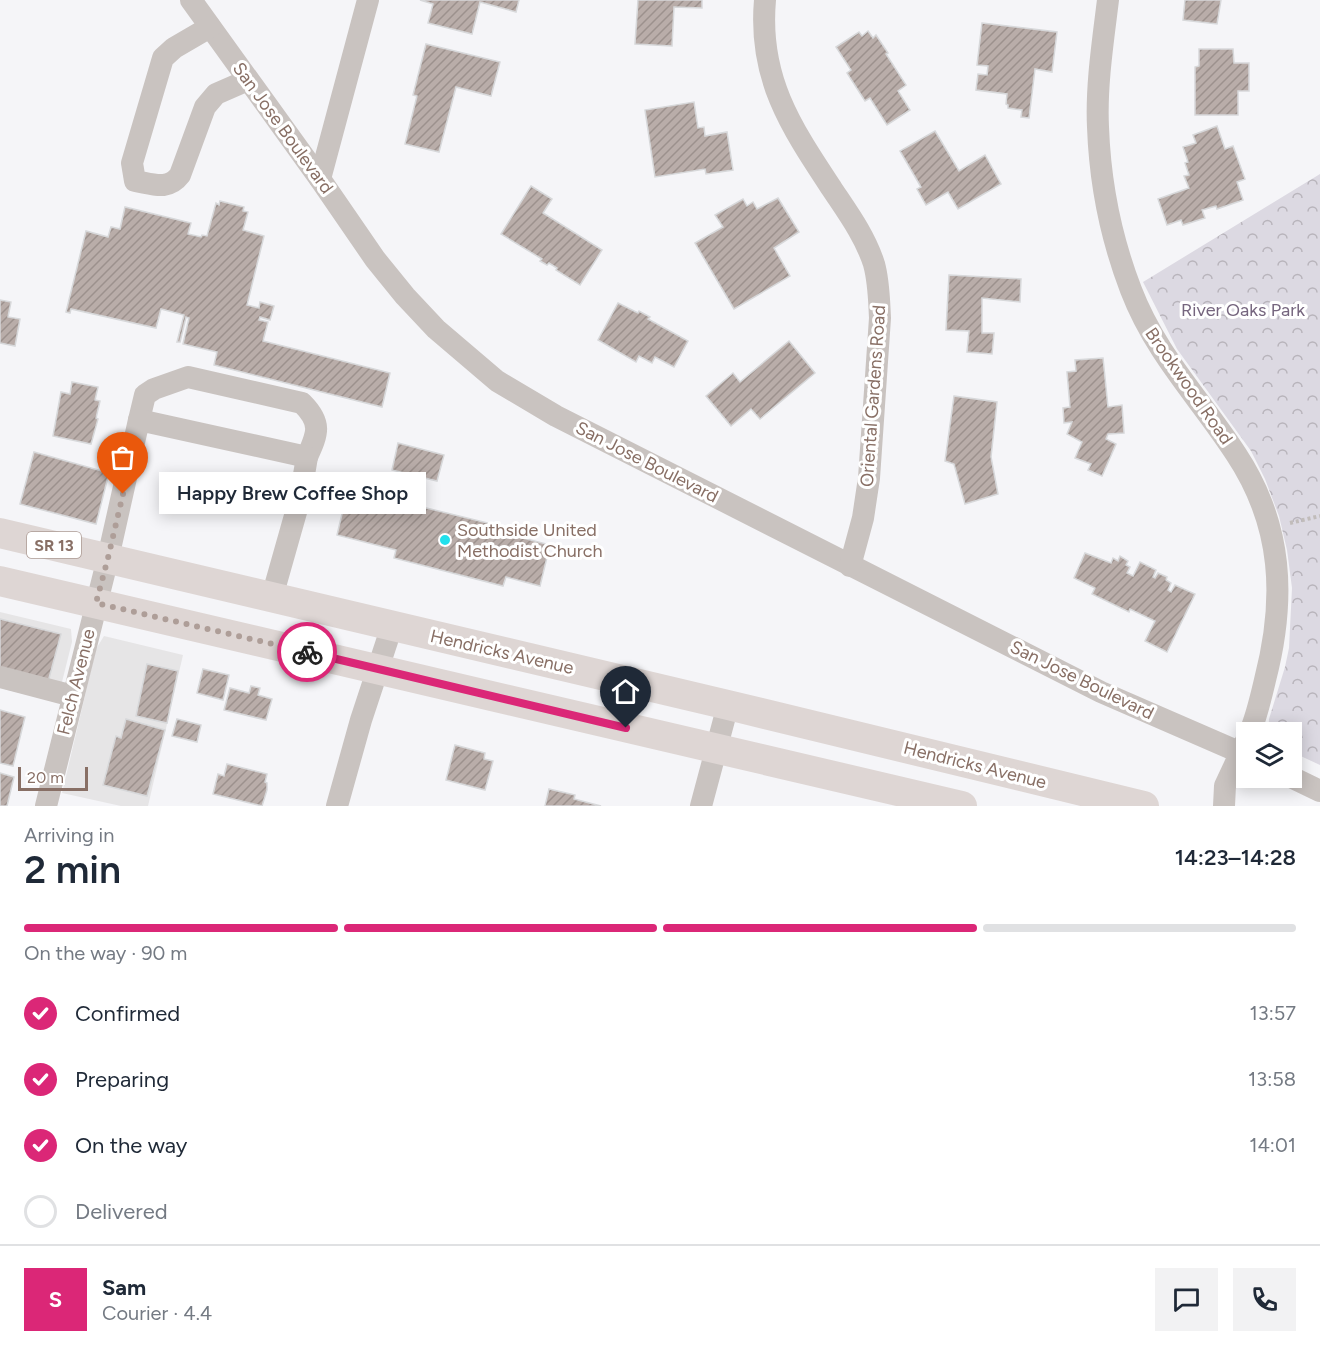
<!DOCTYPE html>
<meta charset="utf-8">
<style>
body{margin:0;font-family:Figtree,sans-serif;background:#f2f2f3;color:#1f2937;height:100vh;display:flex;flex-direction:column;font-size:22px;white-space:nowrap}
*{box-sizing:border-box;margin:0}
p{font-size:20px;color:#747a83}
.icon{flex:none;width:33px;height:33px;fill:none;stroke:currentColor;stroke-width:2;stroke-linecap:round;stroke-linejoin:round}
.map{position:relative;height:806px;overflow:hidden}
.sheet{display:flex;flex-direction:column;background:#fff;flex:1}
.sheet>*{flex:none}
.fabs{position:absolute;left:1236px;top:722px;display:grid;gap:12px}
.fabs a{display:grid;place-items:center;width:66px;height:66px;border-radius:0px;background:#fff;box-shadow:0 3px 15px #0003;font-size:30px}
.scale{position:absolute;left:18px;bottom:15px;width:70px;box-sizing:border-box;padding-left:6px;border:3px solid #886f65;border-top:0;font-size:16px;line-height:21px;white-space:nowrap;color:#886f65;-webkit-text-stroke:4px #fff;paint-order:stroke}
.pin{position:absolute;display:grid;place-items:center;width:51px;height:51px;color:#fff;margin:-62px -26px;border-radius:50% 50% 50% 0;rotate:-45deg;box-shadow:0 0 6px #0007}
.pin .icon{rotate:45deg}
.courier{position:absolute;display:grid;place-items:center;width:60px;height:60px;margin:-30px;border:4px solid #db2777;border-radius:50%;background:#fff;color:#222;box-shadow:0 2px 8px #0007}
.bubble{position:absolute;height:42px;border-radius:0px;background:#fff;box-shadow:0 3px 15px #0003;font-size:20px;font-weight:600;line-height:42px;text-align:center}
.summary em{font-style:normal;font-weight:600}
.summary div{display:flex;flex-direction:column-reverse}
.summary{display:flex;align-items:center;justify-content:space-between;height:102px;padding:0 24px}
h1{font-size:39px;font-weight:600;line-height:45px}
.bar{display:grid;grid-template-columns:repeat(4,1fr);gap:9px 6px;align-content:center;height:72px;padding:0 24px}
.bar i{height:8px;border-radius:4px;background:#e0e1e3}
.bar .selected{background:#db2777}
.bar p{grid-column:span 4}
.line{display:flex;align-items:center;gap:15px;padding:0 24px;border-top:2px solid #e0e1e3}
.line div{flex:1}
.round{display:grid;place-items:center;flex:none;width:63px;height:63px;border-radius:0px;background:#f2f2f3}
ol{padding:0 24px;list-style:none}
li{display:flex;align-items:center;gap:18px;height:66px}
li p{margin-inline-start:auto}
li .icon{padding:6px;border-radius:50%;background:#db2777;color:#fff;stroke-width:4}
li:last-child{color:#747a83}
li i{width:33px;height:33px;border:3px solid #e0e1e3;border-radius:50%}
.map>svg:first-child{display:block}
</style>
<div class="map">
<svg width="1320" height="806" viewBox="0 0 1320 806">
<defs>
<pattern id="forest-crowns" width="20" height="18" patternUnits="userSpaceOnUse" patternTransform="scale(1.5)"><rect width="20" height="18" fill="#dcd9e2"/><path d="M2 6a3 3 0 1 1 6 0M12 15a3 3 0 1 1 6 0" fill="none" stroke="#b8b4bb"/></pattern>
<pattern id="building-hatch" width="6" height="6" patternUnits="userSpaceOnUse" patternTransform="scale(1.5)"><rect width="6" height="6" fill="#b9ada9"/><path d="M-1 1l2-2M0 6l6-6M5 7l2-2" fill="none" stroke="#9c918d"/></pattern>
</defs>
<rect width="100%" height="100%" fill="#f5f5f8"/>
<!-- built -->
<g fill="#e6e5e6">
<path d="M 0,612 L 71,629 L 72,642 L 57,702 L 0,688 Z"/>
<path d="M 104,636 L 183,655 L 148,806 L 121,806 L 62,793 L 96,649 Z"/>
</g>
<!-- forest -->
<path fill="url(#forest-crowns)" d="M 1320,174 L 1320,765 L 1292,752 L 1292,732 L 1268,732 L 1269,719 L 1285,667 L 1289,648 L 1292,588 L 1287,550 L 1279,516 L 1265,479 L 1251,451 L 1177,349 L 1143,282 Z"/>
<!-- building -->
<g fill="url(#building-hatch)" stroke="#d7d8da" stroke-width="1.5">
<path d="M 420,0 L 519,0 L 516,12 L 480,2 L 472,34 L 428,23 L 433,4 Z"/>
<path d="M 638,0 L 702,0 L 702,8 L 674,7 L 672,46 L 635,44 Z"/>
<path d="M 1185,0 L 1221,0 L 1217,24 L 1183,20 Z"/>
<path d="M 982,23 L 1057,32 L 1052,72 L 1035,69 L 1029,118 L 1021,117 L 1022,110 L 1008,108 L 1008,105 L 1006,104 L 1007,94 L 976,90 L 978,74 L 987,75 L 988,66 L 977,65 Z"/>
<path d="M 868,31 L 873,38 L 876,35 L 888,53 L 886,54 L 906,85 L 898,91 L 910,110 L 887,125 L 870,98 L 865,101 L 847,73 L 851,70 L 836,47 L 859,32 L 862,36 Z"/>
<path d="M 426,44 L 500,62 L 491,96 L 456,87 L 439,152 L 405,144 L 417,96 L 413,95 Z"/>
<path d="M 1199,49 L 1233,49 L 1234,63 L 1249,63 L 1249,91 L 1238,91 L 1238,115 L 1195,115 L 1195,67 L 1199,66 Z"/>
<path d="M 694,102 L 698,128 L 704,127 L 705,136 L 727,132 L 733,170 L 706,174 L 705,169 L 655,177 L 645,110 Z"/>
<path d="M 1217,126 L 1225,149 L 1233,146 L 1245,179 L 1237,182 L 1243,200 L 1217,209 L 1216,206 L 1202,210 L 1205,218 L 1183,225 L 1181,220 L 1167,225 L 1158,199 L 1189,188 L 1184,176 L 1189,175 L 1185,163 L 1188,162 L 1183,147 L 1196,143 L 1193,135 Z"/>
<path d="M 935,131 L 959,171 L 985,155 L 1001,184 L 958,209 L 948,192 L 926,205 L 917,189 L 921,187 L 900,151 Z"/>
<path d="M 531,186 L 552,199 L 543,213 L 602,250 L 580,285 L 556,270 L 557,268 L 549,263 L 547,265 L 540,261 L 542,259 L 501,234 Z"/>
<path d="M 778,198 L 799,232 L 774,248 L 790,276 L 734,309 L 695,243 L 723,227 L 715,215 L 743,199 L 747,206 L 753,202 L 757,209 Z"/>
<path d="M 220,201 L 244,207 L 243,211 L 248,212 L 243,230 L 264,236 L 247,305 L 259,308 L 260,302 L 274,306 L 270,320 L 260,317 L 259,320 L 268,322 L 263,341 L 390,373 L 382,407 L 214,365 L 217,352 L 183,344 L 189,318 L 186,317 L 180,342 L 177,342 L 184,315 L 161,309 L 156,328 L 71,309 L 70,313 L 66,312 L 86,231 L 108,237 L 111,227 L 120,229 L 125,207 L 191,223 L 188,234 L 201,237 L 202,235 L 207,236 L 216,203 L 219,205 Z"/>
<path d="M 949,275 L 1021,279 L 1020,302 L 982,298 L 982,333 L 994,333 L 992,354 L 967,352 L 969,331 L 946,330 Z"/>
<path d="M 0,300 L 11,302 L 8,317 L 20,319 L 15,346 L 0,343 Z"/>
<path d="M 618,303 L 638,313 L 639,311 L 650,317 L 648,319 L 688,341 L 674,367 L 655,357 L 652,363 L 639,356 L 636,362 L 598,340 Z"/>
<path d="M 789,341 L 815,373 L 760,419 L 751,409 L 731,426 L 706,396 L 733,373 L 740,382 Z"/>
<path d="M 1103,358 L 1108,407 L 1122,405 L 1124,433 L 1108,434 L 1106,439 L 1116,444 L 1102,476 L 1088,470 L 1091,464 L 1075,458 L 1082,442 L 1067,434 L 1072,422 L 1064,423 L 1063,408 L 1070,407 L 1067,372 L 1076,371 L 1075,360 Z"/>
<path d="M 72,382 L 98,387 L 95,400 L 100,401 L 96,418 L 98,419 L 91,444 L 53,436 L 61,392 L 70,394 Z"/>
<path d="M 954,396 L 997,402 L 991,457 L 998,494 L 965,504 L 954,464 L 945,461 Z"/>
<path d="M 398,443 L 444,455 L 437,481 L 392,470 Z"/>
<path d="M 34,452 L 109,473 L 96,524 L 20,504 Z"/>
<path d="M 346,497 L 404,511 L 406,503 L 516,530 L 515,536 L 550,545 L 540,586 L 506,577 L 503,586 L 394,558 L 396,550 L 337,535 Z"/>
<path d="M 1085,553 L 1111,563 L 1113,558 L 1118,561 L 1120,556 L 1128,561 L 1126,565 L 1130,567 L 1127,573 L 1133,576 L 1140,562 L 1156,570 L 1153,577 L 1155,578 L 1158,573 L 1167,577 L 1166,580 L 1171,583 L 1168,590 L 1171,592 L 1175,585 L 1195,594 L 1167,652 L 1145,641 L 1155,621 L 1130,609 L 1129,612 L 1092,594 L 1095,588 L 1074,578 Z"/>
<path d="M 0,619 L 61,634 L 48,682 L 0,670 Z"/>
<path d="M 147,664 L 178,671 L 167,723 L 136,716 Z"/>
<path d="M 203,669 L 229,675 L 223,700 L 197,693 Z"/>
<path d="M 251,686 L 260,688 L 258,695 L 272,699 L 266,720 L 224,710 L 230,688 L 249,693 Z"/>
<path d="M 0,710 L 25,717 L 13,766 L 0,763 Z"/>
<path d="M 126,719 L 165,730 L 147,796 L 103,785 L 116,736 L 121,738 Z"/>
<path d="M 177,719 L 201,725 L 197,742 L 172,736 Z"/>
<path d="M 455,745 L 485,753 L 484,759 L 493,761 L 485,790 L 446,780 Z"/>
<path d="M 227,764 L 267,774 L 265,782 L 267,783 L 267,790 L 262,806 L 213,794 L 218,774 L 224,776 Z"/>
<path d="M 0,773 L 14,777 L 7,806 L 0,806 Z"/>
<path d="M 549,789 L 575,795 L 574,799 L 601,806 L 545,806 Z"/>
</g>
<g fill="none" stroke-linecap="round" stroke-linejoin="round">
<!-- path -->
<path stroke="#c1bcba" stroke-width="4" stroke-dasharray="3 3" stroke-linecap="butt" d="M 1290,523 L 1320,516"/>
<!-- minor -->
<g stroke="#c9c3c0" stroke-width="22">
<path d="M 191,0 L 320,179 L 375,259 L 405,296 L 436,329 L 497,381 L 556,416 L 1101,692 L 1246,755"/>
<path d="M 765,0 C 758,78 791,127 832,189 C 848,213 865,236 874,264 C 879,282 879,300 880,318 L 869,478 L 863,518 L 850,566"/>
<path d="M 1108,0 C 1103,41 1096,86 1098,127 C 1100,183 1111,238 1131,290 C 1156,355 1199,397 1236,454 C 1283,525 1286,599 1265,680 C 1261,697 1257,715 1250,732"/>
<path d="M 210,27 L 174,48 L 163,58 L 132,163 L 135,181 C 153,184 168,191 180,175 L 205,107 L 216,94 L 248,80"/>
<path d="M 320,179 L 368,0"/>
<path d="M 139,420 L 145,395 L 154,389 L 188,377 L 302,403 C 322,423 318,433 307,457"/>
<path d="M 0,677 L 73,696"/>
<path d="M 1291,777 L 1320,791"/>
<path d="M 46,806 L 108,558 L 139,420 L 307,457 L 300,498 L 272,597"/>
<path d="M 337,806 L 361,720 L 392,626"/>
<path d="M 701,806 L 728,705"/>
<path d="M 1224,806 L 1225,786 L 1246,741"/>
</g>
<!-- major -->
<g stroke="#ded6d4" stroke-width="30">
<path d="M 0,533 L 728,705 L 1144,806"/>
<path d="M 0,581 L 962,806"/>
</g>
</g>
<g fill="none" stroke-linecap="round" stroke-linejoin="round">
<!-- done -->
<path stroke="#ae9e98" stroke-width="6" stroke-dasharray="0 10.8" d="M 123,494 L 108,558 L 96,603 L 307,652"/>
<!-- route -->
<path stroke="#db2777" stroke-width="8" d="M 307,652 L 626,728"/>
</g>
<!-- markers -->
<circle fill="#21e0ec" stroke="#fff" stroke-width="2" cx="445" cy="540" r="6"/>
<g text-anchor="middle" stroke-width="6" stroke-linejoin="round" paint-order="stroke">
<!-- shield labels -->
<rect fill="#fff" stroke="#ac9a93" stroke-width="1.5" x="27" y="532" width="54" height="26" rx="4.5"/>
<g font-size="16" font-weight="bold" fill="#886f65">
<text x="54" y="551">SR 13</text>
</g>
<!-- street labels -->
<g font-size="18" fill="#886f65" stroke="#fff">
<text transform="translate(283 128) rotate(54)" y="6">San Jose Boulevard</text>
<text transform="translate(1189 386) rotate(55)" y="6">Brookwood Road</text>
<text transform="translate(873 396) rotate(-86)" y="6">Oriental Gardens Road</text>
<text transform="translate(647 462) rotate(27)" y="6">San Jose Boulevard</text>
<text transform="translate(502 652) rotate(13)" y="6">Hendricks Avenue</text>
<text transform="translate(1082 680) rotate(26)" y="6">San Jose Boulevard</text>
<text transform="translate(76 682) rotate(-76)" y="6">Felch Avenue</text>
<text transform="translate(975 765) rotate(14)" y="6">Hendricks Avenue</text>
</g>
<!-- park labels -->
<g font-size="18" fill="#75657e" stroke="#fff">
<text x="1243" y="316">River Oaks Park</text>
</g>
<!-- poi labels -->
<g font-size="18" fill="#886f65" stroke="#fff" text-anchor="start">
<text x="457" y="536">Southside United<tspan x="457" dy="21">Methodist Church</tspan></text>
</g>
</g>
</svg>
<div class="fabs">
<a><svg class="icon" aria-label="layers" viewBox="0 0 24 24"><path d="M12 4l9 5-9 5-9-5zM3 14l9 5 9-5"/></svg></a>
</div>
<div class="scale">20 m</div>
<div class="pin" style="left:123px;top:494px;background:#ea580c"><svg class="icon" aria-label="bag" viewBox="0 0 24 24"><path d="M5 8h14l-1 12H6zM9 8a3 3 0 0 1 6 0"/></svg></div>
<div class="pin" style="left:626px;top:728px;background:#1f2937"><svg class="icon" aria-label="home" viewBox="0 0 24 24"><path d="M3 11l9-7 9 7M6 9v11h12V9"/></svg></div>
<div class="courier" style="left:307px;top:652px"><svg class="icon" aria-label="bike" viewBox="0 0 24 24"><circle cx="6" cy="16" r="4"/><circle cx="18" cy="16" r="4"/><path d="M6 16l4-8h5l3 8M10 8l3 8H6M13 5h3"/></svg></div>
<div class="bubble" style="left:159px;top:472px;width:267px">Happy Brew Coffee Shop</div>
</div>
<section class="sheet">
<div class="summary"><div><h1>2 min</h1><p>Arriving in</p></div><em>14:23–14:28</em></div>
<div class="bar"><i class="selected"></i><i class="selected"></i><i class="selected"></i><i></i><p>On the way · 90 m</p></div>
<ol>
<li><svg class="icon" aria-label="check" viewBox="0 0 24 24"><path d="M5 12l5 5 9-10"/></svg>Confirmed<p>13:57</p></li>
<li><svg class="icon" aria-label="check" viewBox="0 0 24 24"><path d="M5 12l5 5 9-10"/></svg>Preparing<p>13:58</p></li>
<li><svg class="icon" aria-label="check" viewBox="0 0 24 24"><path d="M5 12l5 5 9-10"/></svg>On the way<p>14:01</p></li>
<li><i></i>Delivered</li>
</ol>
<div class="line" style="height:108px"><b class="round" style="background:#db2777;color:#fff">S</b><div><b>Sam</b><p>Courier · 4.4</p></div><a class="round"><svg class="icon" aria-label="chat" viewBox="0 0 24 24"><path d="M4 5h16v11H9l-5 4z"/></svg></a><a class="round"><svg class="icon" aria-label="phone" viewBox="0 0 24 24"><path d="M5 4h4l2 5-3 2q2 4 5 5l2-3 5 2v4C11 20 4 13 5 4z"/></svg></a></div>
</section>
